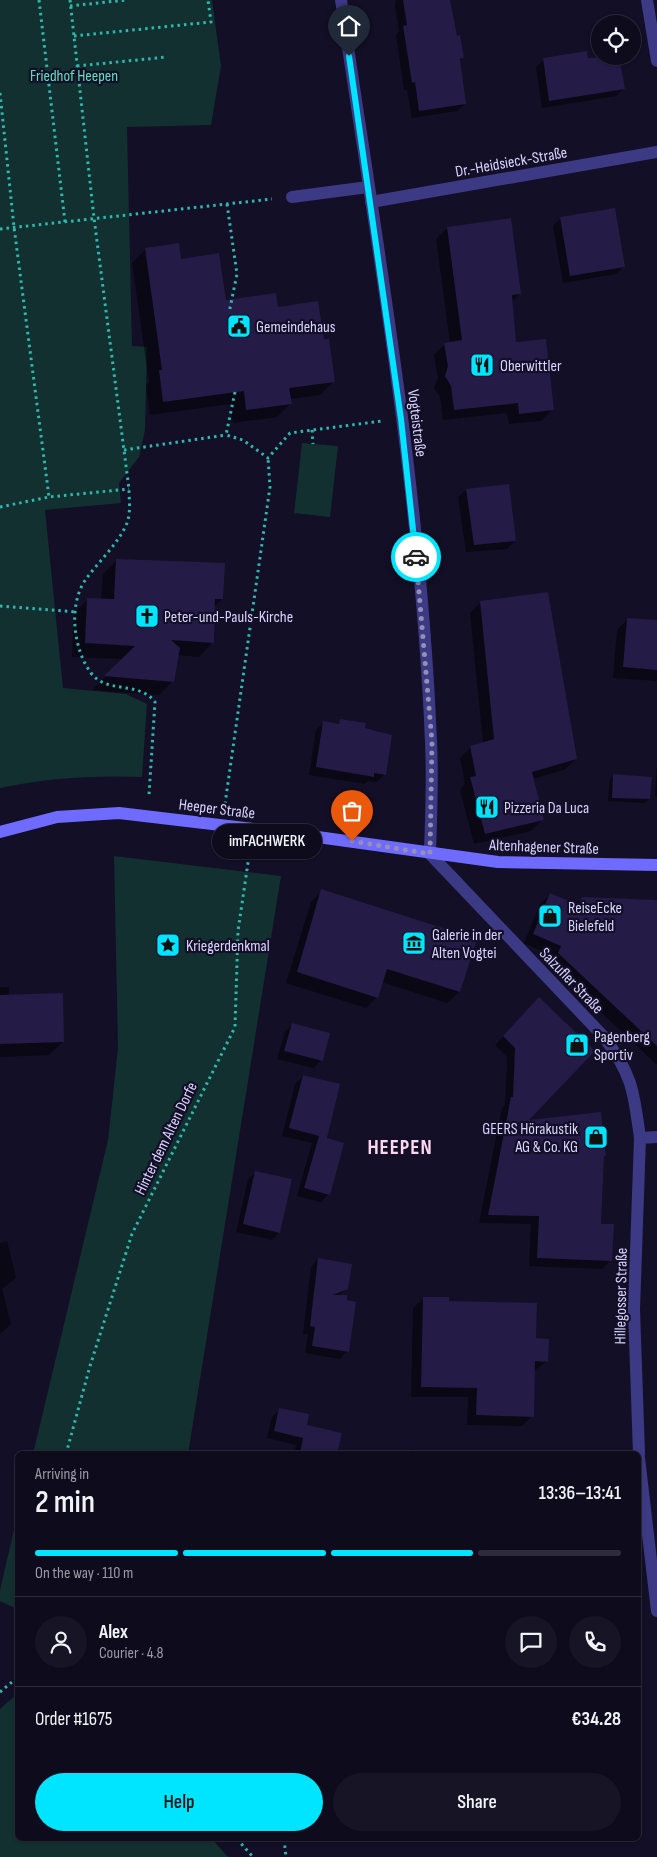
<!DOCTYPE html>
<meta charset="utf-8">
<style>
body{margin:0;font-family:"Sofia Sans Condensed",sans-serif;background:#171425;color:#f1f3f6;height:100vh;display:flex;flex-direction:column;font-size:19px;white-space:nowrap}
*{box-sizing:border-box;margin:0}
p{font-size:16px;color:#9b9ba3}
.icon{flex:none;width:28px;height:28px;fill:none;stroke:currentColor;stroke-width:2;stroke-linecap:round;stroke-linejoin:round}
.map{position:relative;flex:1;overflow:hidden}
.details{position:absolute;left:15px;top:1451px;width:626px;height:390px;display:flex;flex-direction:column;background:#0e0b1c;border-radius:8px;box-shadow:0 1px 4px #0004,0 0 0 1px #2e2b3b}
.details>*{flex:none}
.fabs{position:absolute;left:591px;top:15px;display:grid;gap:10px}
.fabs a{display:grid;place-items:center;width:50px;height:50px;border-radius:50%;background:#0e0b1c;box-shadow:0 1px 4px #0004,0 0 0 1px #2e2b3b;font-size:25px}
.pin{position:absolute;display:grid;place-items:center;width:42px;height:42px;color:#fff;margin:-51px -21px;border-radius:50% 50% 50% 0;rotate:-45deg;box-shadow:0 0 5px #0007}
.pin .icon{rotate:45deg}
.courier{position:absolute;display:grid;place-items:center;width:50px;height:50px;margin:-25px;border:4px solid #00e5ff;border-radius:50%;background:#fff;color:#222;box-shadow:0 1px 6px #0007}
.bubble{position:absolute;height:35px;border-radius:18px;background:#0e0b1c;box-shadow:0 1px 4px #0004,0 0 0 1px #2e2b3b;font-size:16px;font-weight:600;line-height:35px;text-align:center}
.head em{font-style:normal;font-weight:600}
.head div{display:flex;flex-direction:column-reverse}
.head{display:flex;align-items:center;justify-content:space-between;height:85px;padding:0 20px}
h1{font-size:32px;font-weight:600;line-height:38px}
.bar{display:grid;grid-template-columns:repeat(4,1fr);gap:8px 5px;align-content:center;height:60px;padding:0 20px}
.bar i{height:6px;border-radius:4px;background:#2e2b3b}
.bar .current{background:#00e5ff}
.bar p{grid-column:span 4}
.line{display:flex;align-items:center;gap:12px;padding:0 20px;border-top:1px solid #2e2b3b}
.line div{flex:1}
.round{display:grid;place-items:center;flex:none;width:52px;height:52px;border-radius:26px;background:#171425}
.cta{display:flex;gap:10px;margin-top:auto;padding:10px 20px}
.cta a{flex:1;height:58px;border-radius:30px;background:#00e5ff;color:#111;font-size:20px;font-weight:600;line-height:58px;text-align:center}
.cta a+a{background:#171425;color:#f1f3f6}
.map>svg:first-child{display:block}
</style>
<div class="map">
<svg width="657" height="1857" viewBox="0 0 657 1857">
<rect width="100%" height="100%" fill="#130f26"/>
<!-- green -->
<g fill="#12302f">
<path d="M 0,0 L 212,0 L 221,66 L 211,125 L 127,127 L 132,346 L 147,347 L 145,430 L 139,457 L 119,483 L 121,503 L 45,510 L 63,688 L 126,694 L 147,704 L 142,777 C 92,775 49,778 0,788 Z"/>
<path d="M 302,443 L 338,446 L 330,517 L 294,513 Z"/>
<path d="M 114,856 L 281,876 L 188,1454 L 33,1454 L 108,1140 L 118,1048 Z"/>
<path d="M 17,1517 L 17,1609 L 0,1601 L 0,1590 Z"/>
<path d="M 17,1694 L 18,1839 L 212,1839 L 228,1857 L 0,1857 L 0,1709 Z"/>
</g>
<!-- shadow -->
<g fill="#0007">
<path d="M 396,0 L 449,0 L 456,37 L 463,58 L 459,62 L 465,104 L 457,111 L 412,118 L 407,90 L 404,90 L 396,35 L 399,31 L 395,6 Z"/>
<path d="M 606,56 L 618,56 L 623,89 L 616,96 L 542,108 L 536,67 L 544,60 L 587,59 Z"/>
<path d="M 561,218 L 623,267 L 616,274 L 563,283 L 553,226 Z"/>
<path d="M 447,228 L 520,294 L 511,302 L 515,343 L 552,410 L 541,421 L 509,424 L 507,413 L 443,420 L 440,397 L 434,388 L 438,378 L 434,355 L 445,344 L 450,343 L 436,239 Z"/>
<path d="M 146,249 L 180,260 L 225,301 L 277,308 L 323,341 L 334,381 L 320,395 L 290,399 L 290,404 L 277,417 L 233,423 L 230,404 L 150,415 L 146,385 L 149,382 L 132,263 Z"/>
<path d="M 466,490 L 515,541 L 507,549 L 466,552 L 458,497 Z"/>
<path d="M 117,560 L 222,599 L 213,608 L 212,643 L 199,657 L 176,655 L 173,681 L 159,695 L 92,690 L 123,659 L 72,657 L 74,613 L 88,599 L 101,600 L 103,574 Z"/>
<path d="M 481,602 L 576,759 L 564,770 L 532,779 L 542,820 L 531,831 L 474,844 L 460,790 L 465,784 L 460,758 L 471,747 L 483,743 L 470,613 Z"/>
<path d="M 628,619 L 657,622 L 657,681 L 613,678 L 617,630 Z"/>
<path d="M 340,721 L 364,729 L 380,731 L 385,774 L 377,782 L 368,781 L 365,784 L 309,775 L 316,730 L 324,722 L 337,725 Z"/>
<path d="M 657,763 L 657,796 L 655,796 Z"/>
<path d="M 613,776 L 649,799 L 645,803 L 608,801 L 610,779 Z"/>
<path d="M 322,891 L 475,940 L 459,992 L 447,1003 L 382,982 L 377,997 L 366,1008 L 286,983 L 311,902 Z"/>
<path d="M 550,895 L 576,905 L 582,899 L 657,902 L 657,1065 L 549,963 L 552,956 L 524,943 L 540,904 Z"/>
<path d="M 0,987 L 9,987 L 9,996 L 63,1042 L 49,1055 L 0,1057 Z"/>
<path d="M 530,1008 L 526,1122 L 605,1155 L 602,1158 L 600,1225 L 611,1260 L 602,1269 L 529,1266 L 531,1224 L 479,1223 L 502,1108 L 505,1105 L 507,1057 L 495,1045 Z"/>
<path d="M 292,1025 L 321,1060 L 314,1068 L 277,1059 L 285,1032 Z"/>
<path d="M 303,1076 L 325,1138 L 329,1194 L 321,1202 L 297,1196 L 312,1143 L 282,1136 L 295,1084 Z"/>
<path d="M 256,1172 L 279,1233 L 272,1240 L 236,1232 L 248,1180 Z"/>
<path d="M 7,1241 L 16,1278 L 2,1289 L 11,1324 L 0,1334 L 0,1243 Z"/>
<path d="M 318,1259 L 347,1288 L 339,1296 L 347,1351 L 340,1359 L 305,1353 L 308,1334 L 303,1334 L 311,1267 Z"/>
<path d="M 424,1298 L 448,1302 L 535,1339 L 547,1361 L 534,1371 L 532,1416 L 522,1426 L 467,1425 L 468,1397 L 411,1397 L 413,1308 Z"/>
<path d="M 280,1409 L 336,1454 L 294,1454 L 296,1445 L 267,1438 L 272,1417 Z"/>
<path d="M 411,1449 L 431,1454 L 407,1454 Z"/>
</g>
<!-- building -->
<g fill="#241b47">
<path d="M 403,0 L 450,0 L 457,36 L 460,35 L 464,58 L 460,59 L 466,104 L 419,111 L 415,82 L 412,83 L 403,26 L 407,25 Z"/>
<path d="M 587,51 L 588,58 L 619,56 L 625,89 L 549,101 L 543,58 Z"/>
<path d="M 615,208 L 625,267 L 570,276 L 560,217 Z"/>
<path d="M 511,218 L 521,294 L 512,295 L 516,342 L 546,339 L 554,410 L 519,414 L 518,403 L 454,410 L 451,386 L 445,376 L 448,366 L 444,343 L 462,340 L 447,227 Z"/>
<path d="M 179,243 L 181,259 L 219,253 L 226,300 L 276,293 L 278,307 L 318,301 L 324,339 L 329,339 L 335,382 L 289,388 L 292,404 L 246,410 L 244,391 L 163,402 L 159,370 L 162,370 L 145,248 Z"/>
<path d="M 509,484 L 516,541 L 474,545 L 466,489 Z"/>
<path d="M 116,559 L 225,563 L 223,599 L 215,599 L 214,643 L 171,640 L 180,648 L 174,682 L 104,676 L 135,646 L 85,643 L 87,598 L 114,599 Z"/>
<path d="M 548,592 L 577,759 L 532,772 L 544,820 L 485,834 L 470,777 L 476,776 L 470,746 L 494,739 L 480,601 Z"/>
<path d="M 627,618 L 657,620 L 657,670 L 623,667 Z"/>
<path d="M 340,719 L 366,723 L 365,728 L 392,735 L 386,775 L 374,773 L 374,777 L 316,767 L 323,721 L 339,724 Z"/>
<path d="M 613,774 L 652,777 L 650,799 L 612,798 Z"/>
<path d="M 321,889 L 477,939 L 460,992 L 387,969 L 378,998 L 297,972 Z"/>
<path d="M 550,893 L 579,905 L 582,897 L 657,900 L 657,1046 L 558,953 L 561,946 L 533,934 Z"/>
<path d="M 63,993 L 64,1042 L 0,1044 L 0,995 Z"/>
<path d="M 539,997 L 595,1051 L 529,1120 L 601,1112 L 606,1156 L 604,1156 L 601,1224 L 614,1224 L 612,1261 L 537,1258 L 539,1216 L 488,1215 L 511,1097 L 513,1097 L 515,1048 L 503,1036 Z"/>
<path d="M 292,1023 L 330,1033 L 323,1061 L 284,1051 Z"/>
<path d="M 303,1075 L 340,1084 L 327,1138 L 344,1143 L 330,1195 L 304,1188 L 319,1136 L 289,1128 Z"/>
<path d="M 255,1171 L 292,1179 L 280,1233 L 243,1224 Z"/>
<path d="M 318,1258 L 352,1264 L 348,1289 L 333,1295 L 347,1295 L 347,1300 L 356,1302 L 349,1352 L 312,1346 L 315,1327 L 310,1326 Z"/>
<path d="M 423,1297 L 449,1297 L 449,1301 L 537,1303 L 536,1338 L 549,1339 L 548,1362 L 535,1361 L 534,1417 L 476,1415 L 477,1388 L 421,1387 Z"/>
<path d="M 279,1408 L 309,1414 L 307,1425 L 342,1433 L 337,1454 L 300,1454 L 303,1438 L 274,1431 Z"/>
</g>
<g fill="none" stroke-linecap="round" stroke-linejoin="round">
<!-- path -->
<g stroke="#2fb8b0" stroke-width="3" stroke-dasharray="2.5 4" stroke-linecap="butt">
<path d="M 39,0 L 65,222"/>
<path d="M 70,0 L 94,218 L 129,489 C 129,500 131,512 127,523 C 119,543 99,561 86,579 C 68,604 73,649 91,673 C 106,694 140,681 155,702 L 149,795"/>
<path d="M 70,6 L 126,0"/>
<path d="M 74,36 L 211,22 L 208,0"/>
<path d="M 77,66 L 167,57"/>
<path d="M 0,93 L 14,227 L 49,497"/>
<path d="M 227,204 L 237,274 L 229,313"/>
<path d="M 0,229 L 272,199"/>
<path d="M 235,392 L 226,435 L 243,440 L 268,458 L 290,433 L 382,421"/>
<path d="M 312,430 L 313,444"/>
<path d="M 124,450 L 226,435"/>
<path d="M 0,507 L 49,497 L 129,489"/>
<path d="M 0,606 L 76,612"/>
<path d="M 225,804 L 270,487 L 268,458"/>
<path d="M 66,1454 L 90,1366 L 132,1234 L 235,1027 L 238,931 L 250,849"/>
<path d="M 0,1692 L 18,1677"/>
<path d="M 237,1839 L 253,1857"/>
<path d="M 284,1839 L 286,1857"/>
</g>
<!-- service -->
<path stroke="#3d3a85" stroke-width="12" d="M 292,197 L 368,187"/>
<!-- minor -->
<g stroke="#3d3a85" stroke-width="12">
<path d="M 647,0 L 657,61"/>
<path d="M 371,202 L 657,152"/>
<path d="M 639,1454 L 634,1309 L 640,1138"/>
<path d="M 639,1458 L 657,1611"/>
</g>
<!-- tertiary -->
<path stroke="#3d3a85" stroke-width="12" d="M 341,0 C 377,246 421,493 431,742 C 433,779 431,817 430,854 L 603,1036 C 632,1073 634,1092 640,1138 L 657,1137"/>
<!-- secondary -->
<path stroke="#6f6bff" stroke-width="12" d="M 0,832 L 57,817 L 119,813 L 296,834 L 498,862 L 657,865"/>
</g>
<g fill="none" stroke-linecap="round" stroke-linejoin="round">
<!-- done -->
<path stroke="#948fb3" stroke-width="5" stroke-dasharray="0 9" d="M 352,841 L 430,854 L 432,742 L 416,557"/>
<!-- route -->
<path stroke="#00e5ff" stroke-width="6" d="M 349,56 L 401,419 L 416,557"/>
</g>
<!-- icons -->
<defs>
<g id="civic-square" transform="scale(1.25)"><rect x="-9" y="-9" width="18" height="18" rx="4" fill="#00e5ff" stroke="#130f26"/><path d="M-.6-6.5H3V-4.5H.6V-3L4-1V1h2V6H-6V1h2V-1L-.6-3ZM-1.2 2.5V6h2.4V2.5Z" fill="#111"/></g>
<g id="restaurant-square" transform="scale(1.25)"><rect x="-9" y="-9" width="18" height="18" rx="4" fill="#00e5ff" stroke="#130f26"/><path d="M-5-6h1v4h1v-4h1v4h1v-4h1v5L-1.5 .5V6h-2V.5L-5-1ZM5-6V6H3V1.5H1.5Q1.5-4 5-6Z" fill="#111"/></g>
<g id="church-square" transform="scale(1.25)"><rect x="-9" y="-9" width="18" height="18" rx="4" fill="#00e5ff" stroke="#130f26"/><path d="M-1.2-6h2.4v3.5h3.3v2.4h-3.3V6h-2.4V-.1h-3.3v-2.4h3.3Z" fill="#111"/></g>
<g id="shop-square" transform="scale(1.25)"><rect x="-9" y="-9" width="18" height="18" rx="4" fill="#00e5ff" stroke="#130f26"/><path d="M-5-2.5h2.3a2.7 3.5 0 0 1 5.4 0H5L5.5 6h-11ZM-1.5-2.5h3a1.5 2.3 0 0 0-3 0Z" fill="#111"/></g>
<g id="museum-square" transform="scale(1.25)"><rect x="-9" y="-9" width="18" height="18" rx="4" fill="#00e5ff" stroke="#130f26"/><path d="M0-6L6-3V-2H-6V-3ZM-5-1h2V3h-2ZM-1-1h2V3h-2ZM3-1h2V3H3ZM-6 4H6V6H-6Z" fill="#111"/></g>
<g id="sight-square" transform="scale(1.25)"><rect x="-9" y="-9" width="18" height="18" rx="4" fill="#00e5ff" stroke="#130f26"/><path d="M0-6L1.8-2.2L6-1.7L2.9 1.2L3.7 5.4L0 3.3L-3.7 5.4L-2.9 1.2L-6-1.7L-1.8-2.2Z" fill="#111"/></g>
</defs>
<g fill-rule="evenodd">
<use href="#civic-square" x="239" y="326"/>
<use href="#restaurant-square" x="482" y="365"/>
<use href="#church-square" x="147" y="616"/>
<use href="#restaurant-square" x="487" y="807"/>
<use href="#shop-square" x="550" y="916"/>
<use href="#museum-square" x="414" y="943"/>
<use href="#sight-square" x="168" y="945"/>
<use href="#shop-square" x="577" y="1045"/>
<use href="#shop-square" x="596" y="1137"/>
</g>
<g text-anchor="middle" stroke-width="4.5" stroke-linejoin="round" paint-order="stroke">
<!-- park labels -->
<g font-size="16" fill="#5fe0c0" stroke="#130f26">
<text x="74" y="81">Friedhof Heepen</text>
</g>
<!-- street labels -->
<g font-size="16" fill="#d9d4ff" stroke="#130f26">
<text transform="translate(511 161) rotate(-10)" y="6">Dr.-Heidsieck-Straße</text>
<text transform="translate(418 423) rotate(83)" y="6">Vogteistraße</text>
<text transform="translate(217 808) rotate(7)" y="6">Heeper Straße</text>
<text transform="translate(544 846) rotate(2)" y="6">Altenhagener Straße</text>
<text transform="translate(572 980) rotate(46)" y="6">Salzufler Straße</text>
<text transform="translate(165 1138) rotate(-64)" y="6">Hinter dem Alten Dorfe</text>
<text transform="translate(620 1296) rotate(-89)" y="6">Hillegosser Straße</text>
</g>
<!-- poi labels -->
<g font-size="16" fill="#d9d4ff" stroke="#130f26" text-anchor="start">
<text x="256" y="332">Gemeindehaus</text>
<text x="500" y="371">Oberwittler</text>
<text x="164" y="622">Peter-und-Pauls-Kirche</text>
<text x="504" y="813">Pizzeria Da Luca</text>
<text x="568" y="913">ReiseEcke<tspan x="568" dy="18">Bielefeld</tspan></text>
<text x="432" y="940">Galerie in der<tspan x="432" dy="18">Alten Vogtei</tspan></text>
<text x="186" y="951">Kriegerdenkmal</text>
<text x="594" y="1042">Pagenberg<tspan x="594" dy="18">Sportiv</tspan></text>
<text x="578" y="1134" text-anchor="end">GEERS Hörakustik<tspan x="578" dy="18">AG &amp; Co. KG</tspan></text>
</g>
<!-- district labels -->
<g font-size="21" font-weight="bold" letter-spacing="1" fill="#ffd6f0" stroke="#130f26">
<text x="400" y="1154">HEEPEN</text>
</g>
</g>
</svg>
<div class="fabs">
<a><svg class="icon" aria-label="locate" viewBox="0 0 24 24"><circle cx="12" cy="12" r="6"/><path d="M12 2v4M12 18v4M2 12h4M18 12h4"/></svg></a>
</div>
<div class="pin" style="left:352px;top:841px;background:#ea580c"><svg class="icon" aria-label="bag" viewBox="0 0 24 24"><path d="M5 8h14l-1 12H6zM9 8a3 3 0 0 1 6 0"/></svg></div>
<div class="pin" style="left:349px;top:56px;background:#1f2937"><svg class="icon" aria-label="home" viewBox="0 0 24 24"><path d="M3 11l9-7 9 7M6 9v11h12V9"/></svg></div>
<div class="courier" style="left:416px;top:557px"><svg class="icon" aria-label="car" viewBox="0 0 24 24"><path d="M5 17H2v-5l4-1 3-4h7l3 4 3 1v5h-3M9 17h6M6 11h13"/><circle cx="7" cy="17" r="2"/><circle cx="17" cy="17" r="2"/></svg></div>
<div class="bubble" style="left:212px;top:824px;width:110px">imFACHWERK</div>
<section class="details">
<div class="head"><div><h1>2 min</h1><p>Arriving in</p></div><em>13:36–13:41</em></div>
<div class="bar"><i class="current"></i><i class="current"></i><i class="current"></i><i></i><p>On the way · 110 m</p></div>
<div class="line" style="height:90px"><a class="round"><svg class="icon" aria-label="person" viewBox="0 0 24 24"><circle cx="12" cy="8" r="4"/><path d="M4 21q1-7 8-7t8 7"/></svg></a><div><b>Alex</b><p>Courier · 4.8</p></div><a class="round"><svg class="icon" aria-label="chat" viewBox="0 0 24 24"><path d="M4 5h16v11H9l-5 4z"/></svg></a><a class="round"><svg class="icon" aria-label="phone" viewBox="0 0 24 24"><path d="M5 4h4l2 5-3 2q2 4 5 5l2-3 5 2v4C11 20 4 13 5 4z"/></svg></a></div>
<div class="line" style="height:65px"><div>Order #1675</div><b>€34.28</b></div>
<div class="cta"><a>Help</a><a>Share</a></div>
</section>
</div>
